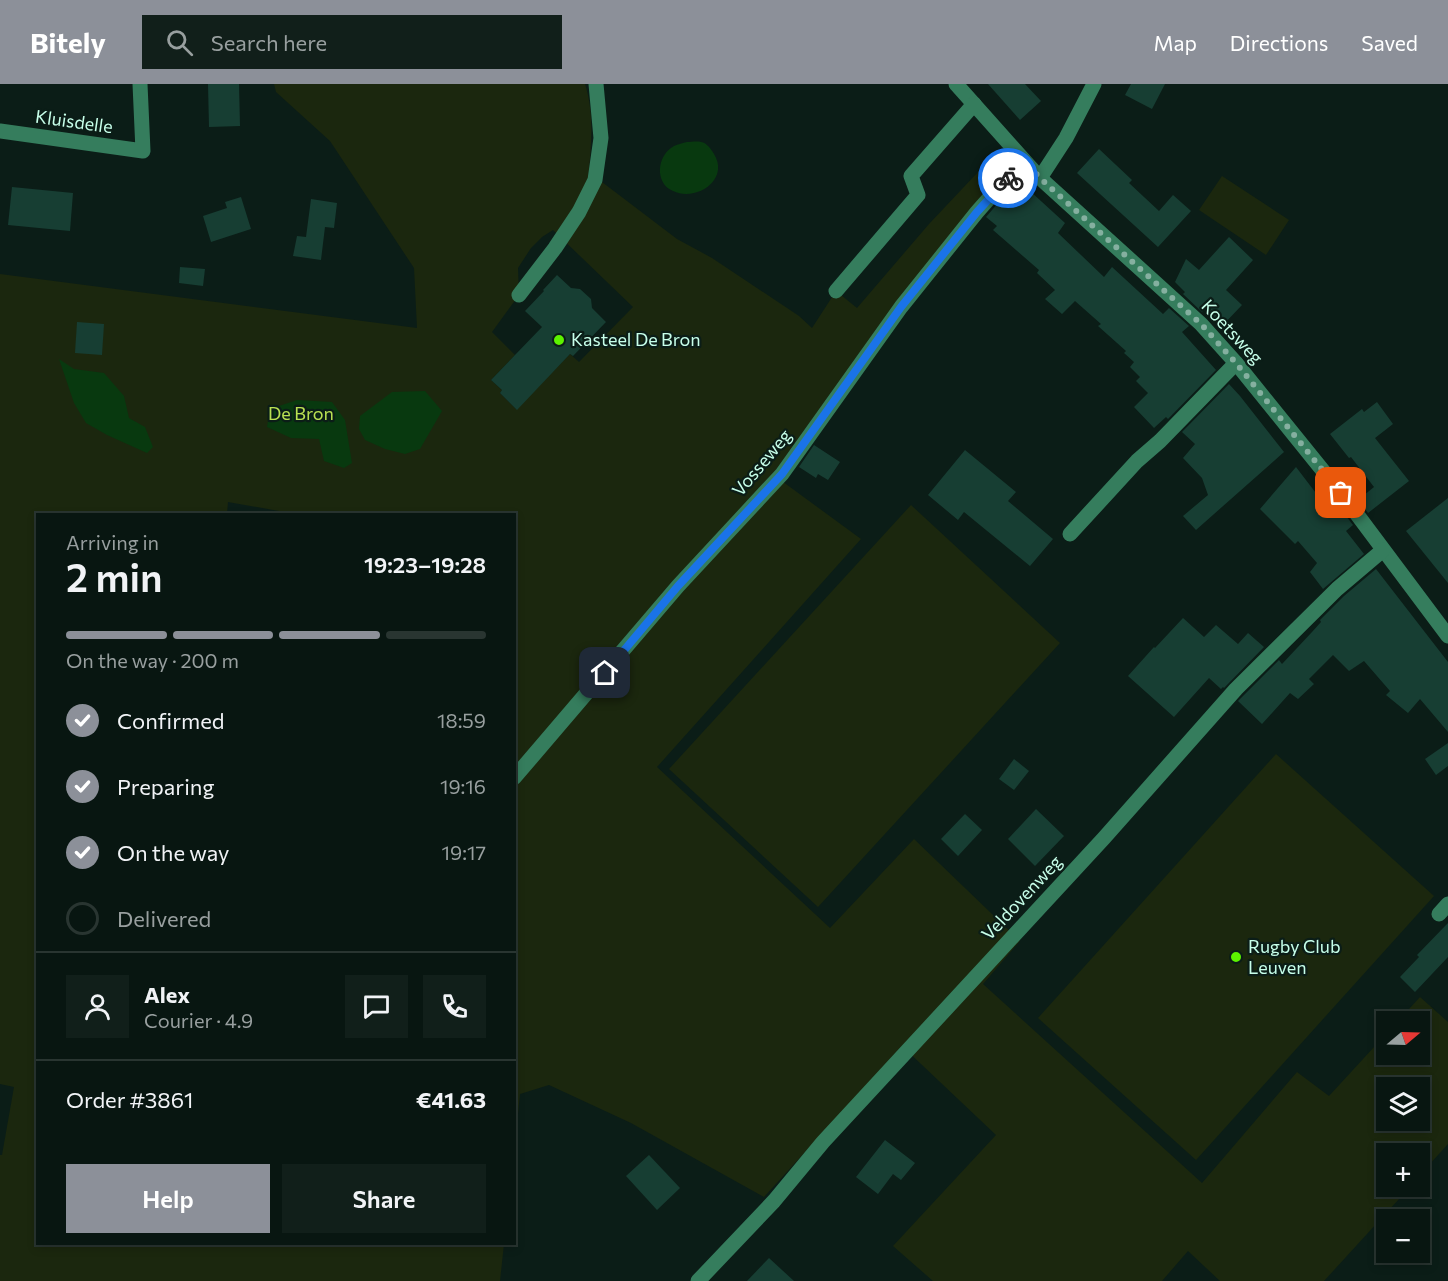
<!DOCTYPE html>
<meta charset="utf-8">
<style>
body{margin:0;font-family:Commissioner,sans-serif;background:#111f1a;color:#f1f3f6;height:100vh;display:flex;flex-direction:column;font-size:22px;white-space:nowrap}
*{box-sizing:border-box;margin:0}
p{font-size:20px;color:#989f9f}
.icon{flex:none;width:33px;height:33px;fill:none;stroke:currentColor;stroke-width:2;stroke-linecap:round;stroke-linejoin:round}
.map{position:relative;flex:1;overflow:hidden}
.drawer{position:absolute;left:36px;top:429px;width:480px;height:732px;display:flex;flex-direction:column;background:#081611;border-radius:0px;box-shadow:0 3px 9px #0003,0 0 0 2px #293531}
.drawer>*{flex:none}
.needle{width:39px;rotate:71deg}
.tools{position:absolute;left:1376px;top:927px;display:grid;gap:12px}
.tools a{display:grid;place-items:center;width:54px;height:54px;border-radius:0px;background:#081611;box-shadow:0 3px 9px #0003,0 0 0 2px #293531;font-size:30px}
.pin{position:absolute;display:grid;place-items:center;width:51px;height:51px;color:#fff;margin:-26px;border-radius:12px;box-shadow:0 3px 9px #0006}
.courier{position:absolute;display:grid;place-items:center;width:60px;height:60px;margin:-30px;border:4px solid #1a73e8;border-radius:50%;background:#fff;color:#222;box-shadow:0 2px 8px #0007}
.headline em{font-style:normal;font-weight:600}
.headline div{display:flex;flex-direction:column-reverse}
.headline{display:flex;align-items:center;justify-content:space-between;height:102px;padding:0 30px}
h1{font-size:39px;font-weight:600;line-height:45px}
.bar{display:grid;grid-template-columns:repeat(4,1fr);gap:9px 6px;align-content:center;height:72px;padding:0 30px}
.bar i{height:8px;border-radius:4px;background:#293531}
.bar .selected{background:#8c9099}
.bar p{grid-column:span 4}
.line{display:flex;align-items:center;gap:15px;padding:0 30px;border-top:2px solid #293531}
.line div{flex:1}
.round{display:grid;place-items:center;flex:none;width:63px;height:63px;border-radius:0px;background:#111f1a}
ol{padding:0 30px;list-style:none}
li{display:flex;align-items:center;gap:18px;height:66px}
li p{margin-inline-start:auto}
li .icon{padding:6px;border-radius:50%;background:#8c9099;color:#fff;stroke-width:4}
li:last-child{color:#989f9f}
li i{width:33px;height:33px;border:3px solid #293531;border-radius:50%}
.primary-button{display:flex;gap:12px;margin-top:auto;padding:12px 30px}
.primary-button a{flex:1;height:69px;border-radius:0px;background:#8c9099;color:#fff;font-size:24px;font-weight:600;line-height:69px;text-align:center}
.primary-button a+a{background:#111f1a;color:#f1f3f6}
header{display:flex;align-items:center;gap:36px;box-sizing:border-box;height:84px;padding:0 30px;background:#8c9099;color:#fff}
header strong{font-size:28px}
nav{display:flex;gap:33px;margin-inline-start:auto;font-size:21px}
.search{width:420px;height:54px;background:#111f1a;display:flex;align-items:center;gap:15px;box-sizing:border-box;padding:0 21px;border-radius:0px;color:#989f9f;font-size:22px}
.map>svg:first-child{display:block}
</style>
<header>
<strong>Bitely</strong>
<div class="search"><svg class="icon" aria-label="search" viewBox="0 0 24 24"><circle cx="10" cy="10" r="6"/><path d="M15 15l6 6"/></svg>Search here</div>
<nav><a>Map</a><a>Directions</a><a>Saved</a></nav>
</header>
<div class="map">
<svg width="1448" height="1197" viewBox="0 0 1448 1197">
<rect width="100%" height="100%" fill="#0b1d17"/>
<!-- green -->
<g fill="#1b270e" fill-rule="evenodd">
<path d="M 274,0 L 585,0 C 595,31 591,64 588,96 L 602,98 L 677,155 L 712,174 L 799,232 L 812,244 L 836,207 L 857,224 L 929,140 L 995,70 L 996,69 L 1008,81 L 893,225 L 775,392 L 861,455 L 657,683 L 830,844 L 914,755 L 1020,857 L 983,900 L 1202,1099 L 1297,988 L 1329,1012 L 1386,950 L 1386,970 L 1419,970 L 1419,938 L 1398,937 L 1420,913 L 1448,938 L 1448,1060 L 1419,1092 L 1419,1070 L 1386,1070 L 1386,1102 L 1410,1103 L 1324,1197 L 1220,1197 L 1188,1167 L 1162,1197 L 933,1197 L 893,1162 L 996,1051 L 902,962 L 764,1113 L 631,1039 L 549,1001 L 520,1010 L 515,1060 L 514,703 L 524,692 L 514,685 L 514,430 L 296,430 L 228,418 L 227,430 L 38,430 L 38,1160 L 504,1160 L 500,1197 L 0,1197 L 0,1071 L 2,1071 L 14,1003 L 0,1000 L 0,190 L 417,244 L 414,184 L 330,57 L 276,8 ZM 553,146 L 633,223 L 579,278 L 570,270 L 516,325 L 500,309 L 502,306 L 491,296 L 515,271 L 492,248 L 519,211 L 518,184 L 531,164 L 542,153 ZM 1386,1004 L 1419,1004 L 1419,1036 L 1386,1036 Z"/>
<path d="M 1222,92 L 1289,136 L 1266,171 L 1199,126 Z"/>
<path d="M 911,421 L 1060,559 L 818,823 L 669,685 Z"/>
<path d="M 1276,670 L 1434,812 L 1196,1076 L 1038,934 Z"/>
</g>
<!-- water -->
<g fill="#08390f">
<path d="M 687,58 C 691,58 697,57 701,58 C 707,59 711,65 714,70 C 730,96 696,118 673,107 C 654,99 657,71 674,62 C 678,60 683,59 687,58 Z"/>
<path d="M 59,275 L 74,285 L 104,289 L 124,312 L 129,334 L 145,343 L 153,363 L 147,369 L 107,351 L 86,339 L 74,319 Z"/>
<path d="M 425,307 L 442,327 L 420,365 L 405,370 L 385,365 L 365,356 L 359,345 L 360,332 L 392,308 Z"/>
<path d="M 297,316 L 332,318 L 345,336 L 352,379 L 344,384 L 324,377 L 319,355 L 291,354 L 267,343 L 270,325 Z"/>
</g>
<!-- building -->
<g fill="#173e33">
<path d="M 208,0 L 239,0 L 240,42 L 209,43 Z"/>
<path d="M 988,0 L 1025,0 L 1041,17 L 1020,36 Z"/>
<path d="M 1131,0 L 1165,0 L 1152,25 L 1125,11 Z"/>
<path d="M 1099,65 L 1132,96 L 1129,99 L 1159,127 L 1173,111 L 1191,127 L 1158,163 L 1077,89 Z"/>
<path d="M 1018,96 L 1065,139 L 1058,149 L 1104,193 L 1112,183 L 1163,230 L 1169,224 L 1189,242 L 1182,248 L 1216,286 L 1168,335 L 1166,333 L 1154,344 L 1134,323 L 1148,309 L 1136,297 L 1140,293 L 1130,283 L 1134,278 L 1124,269 L 1126,267 L 1098,242 L 1101,240 L 1075,217 L 1062,230 L 1045,215 L 1055,206 L 1037,189 L 1039,186 L 993,146 L 997,142 L 986,133 Z"/>
<path d="M 12,103 L 73,109 L 70,147 L 8,141 Z"/>
<path d="M 241,113 L 251,145 L 211,158 L 203,132 L 227,124 L 225,118 Z"/>
<path d="M 311,115 L 337,119 L 334,144 L 325,143 L 321,176 L 293,172 L 297,152 L 306,153 Z"/>
<path d="M 1229,153 L 1253,176 L 1226,206 L 1242,221 L 1221,243 L 1204,226 L 1202,228 L 1183,210 L 1185,208 L 1175,198 L 1186,175 L 1199,186 Z"/>
<path d="M 180,183 L 205,185 L 203,202 L 179,199 Z"/>
<path d="M 557,191 L 571,204 L 580,205 L 591,215 L 592,224 L 606,238 L 573,272 L 570,270 L 517,326 L 500,309 L 502,306 L 491,296 L 542,243 L 525,227 L 544,207 L 543,206 Z"/>
<path d="M 77,238 L 104,240 L 102,271 L 75,269 Z"/>
<path d="M 1229,300 L 1240,312 L 1284,368 L 1196,446 L 1183,432 L 1208,411 L 1202,394 L 1183,374 L 1195,360 L 1182,348 Z"/>
<path d="M 1377,318 L 1393,340 L 1375,354 L 1409,397 L 1368,429 L 1358,416 L 1374,403 L 1351,373 L 1349,374 L 1330,350 L 1362,325 L 1364,328 Z"/>
<path d="M 814,361 L 840,378 L 828,396 L 818,390 L 816,394 L 799,383 Z"/>
<path d="M 965,366 L 1016,408 L 1008,417 L 1053,455 L 1030,482 L 964,428 L 958,436 L 928,411 Z"/>
<path d="M 1296,383 L 1335,434 L 1343,428 L 1353,441 L 1346,447 L 1364,470 L 1323,505 L 1310,488 L 1317,479 L 1298,457 L 1295,460 L 1260,425 Z"/>
<path d="M 1448,414 L 1448,499 L 1406,447 Z"/>
<path d="M 1376,485 L 1448,578 L 1448,648 L 1420,615 L 1408,629 L 1386,611 L 1390,607 L 1364,577 L 1349,587 L 1333,571 L 1309,595 L 1314,600 L 1298,615 L 1290,609 L 1262,640 L 1238,617 L 1279,576 L 1282,580 L 1312,548 L 1321,538 L 1320,536 L 1344,512 Z"/>
<path d="M 1183,534 L 1204,553 L 1216,541 L 1238,560 L 1248,549 L 1264,563 L 1224,604 L 1223,603 L 1221,605 L 1209,594 L 1174,633 L 1128,592 L 1154,563 L 1155,564 Z"/>
<path d="M 1448,659 L 1448,682 L 1436,691 L 1425,675 Z"/>
<path d="M 1014,675 L 1029,687 L 1014,706 L 999,695 Z"/>
<path d="M 1036,725 L 1064,752 L 1035,782 L 1008,755 Z"/>
<path d="M 965,730 L 982,746 L 958,772 L 941,755 Z"/>
<path d="M 1448,839 L 1448,873 L 1415,908 L 1400,893 L 1419,873 L 1417,871 Z"/>
<path d="M 885,1056 L 915,1079 L 901,1096 L 893,1090 L 878,1110 L 856,1093 Z"/>
<path d="M 649,1071 L 680,1104 L 657,1126 L 626,1092 Z"/>
<path d="M 769,1174 L 794,1197 L 747,1197 Z"/>
</g>
<g fill="none" stroke-linecap="round" stroke-linejoin="round">
<!-- minor -->
<g stroke="#357d5d" stroke-width="15">
<path d="M 956,0 L 1040,94 L 1201,240 L 1236,279 L 1341,409 L 1448,552"/>
<path d="M 0,47 L 143,67 L 140,0"/>
<path d="M 1040,94 L 1066,54 L 1094,0"/>
<path d="M 836,207 L 918,111 L 911,92 L 974,20"/>
<path d="M 519,211 L 555,164 L 579,128 L 595,96 L 601,54 L 596,0"/>
<path d="M 1070,450 L 1137,377 L 1160,357 L 1236,279"/>
<path d="M 514,694 L 678,502 L 782,390 L 901,223 L 977,128 L 1023,76"/>
<path d="M 1439,830 L 1448,820"/>
<path d="M 698,1197 L 774,1117 L 823,1058 L 1104,754 L 1236,605 L 1337,505 L 1383,466"/>
</g>
</g>
<g fill="none" stroke-linecap="round" stroke-linejoin="round">
<!-- done -->
<path stroke="#85b0a0" stroke-width="6" stroke-dasharray="0 10.8" d="M 1008,94 L 1023,76 L 1040,94 L 1201,240 L 1236,279 L 1341,409"/>
<!-- route -->
<path stroke="#1a73e8" stroke-width="8" d="M 605,589 L 678,502 L 782,390 L 901,223 L 977,128 L 1008,94"/>
</g>
<!-- markers -->
<g fill="#5cf200" stroke="#0b1d17" stroke-width="2">
<circle cx="559" cy="256" r="6"/>
<circle cx="1236" cy="873" r="6"/>
</g>
<g text-anchor="middle" stroke-width="4.5" stroke-linejoin="round" paint-order="stroke">
<!-- street labels -->
<g font-size="18" fill="#c7ffea" stroke="#0b1d17">
<text transform="translate(74 38) rotate(8)" y="6">Kluisdelle</text>
<text transform="translate(1232 248) rotate(47)" y="6">Koetsweg</text>
<text transform="translate(762 379) rotate(-50)" y="6">Vosseweg</text>
<text transform="translate(1022 814) rotate(-47)" y="6">Veldovenweg</text>
</g>
<!-- poi labels -->
<g font-size="18" fill="#c7ffea" stroke="#0b1d17" text-anchor="start">
<text x="571" y="262">Kasteel De Bron</text>
<text x="1248" y="869">Rugby Club<tspan x="1248" dy="21">Leuven</tspan></text>
</g>
<!-- park labels -->
<g font-size="18" fill="#b9e052" stroke="#0b1d17">
<text x="301" y="336">De Bron</text>
</g>
</g>
</svg>
<div class="tools">
<a><svg class="needle" viewBox="-14 -14 28 28"><path d="M0-13l5 13h-10z" fill="#e53935"/><path d="M0 13l5-13h-10z" fill="#989f9f"/></svg></a>
<a><svg class="icon" aria-label="layers" viewBox="0 0 24 24"><path d="M12 4l9 5-9 5-9-5zM3 14l9 5 9-5"/></svg></a>
<a>+</a>
<a>−</a>
</div>
<div class="pin" style="left:1341px;top:409px;background:#ea580c"><svg class="icon" aria-label="bag" viewBox="0 0 24 24"><path d="M5 8h14l-1 12H6zM9 8a3 3 0 0 1 6 0"/></svg></div>
<div class="pin" style="left:605px;top:589px;background:#1f2937"><svg class="icon" aria-label="home" viewBox="0 0 24 24"><path d="M3 11l9-7 9 7M6 9v11h12V9"/></svg></div>
<div class="courier" style="left:1008px;top:94px"><svg class="icon" aria-label="bike" viewBox="0 0 24 24"><circle cx="6" cy="16" r="4"/><circle cx="18" cy="16" r="4"/><path d="M6 16l4-8h5l3 8M10 8l3 8H6M13 5h3"/></svg></div>
<section class="drawer">
<div class="headline"><div><h1>2 min</h1><p>Arriving in</p></div><em>19:23–19:28</em></div>
<div class="bar"><i class="selected"></i><i class="selected"></i><i class="selected"></i><i></i><p>On the way · 200 m</p></div>
<ol>
<li><svg class="icon" aria-label="check" viewBox="0 0 24 24"><path d="M5 12l5 5 9-10"/></svg>Confirmed<p>18:59</p></li>
<li><svg class="icon" aria-label="check" viewBox="0 0 24 24"><path d="M5 12l5 5 9-10"/></svg>Preparing<p>19:16</p></li>
<li><svg class="icon" aria-label="check" viewBox="0 0 24 24"><path d="M5 12l5 5 9-10"/></svg>On the way<p>19:17</p></li>
<li><i></i>Delivered</li>
</ol>
<div class="line" style="height:108px"><a class="round"><svg class="icon" aria-label="person" viewBox="0 0 24 24"><circle cx="12" cy="8" r="4"/><path d="M4 21q1-7 8-7t8 7"/></svg></a><div><b>Alex</b><p>Courier · 4.9</p></div><a class="round"><svg class="icon" aria-label="chat" viewBox="0 0 24 24"><path d="M4 5h16v11H9l-5 4z"/></svg></a><a class="round"><svg class="icon" aria-label="phone" viewBox="0 0 24 24"><path d="M5 4h4l2 5-3 2q2 4 5 5l2-3 5 2v4C11 20 4 13 5 4z"/></svg></a></div>
<div class="line" style="height:78px"><div>Order #3861</div><b>€41.63</b></div>
<div class="primary-button"><a>Help</a><a>Share</a></div>
</section>
</div>
